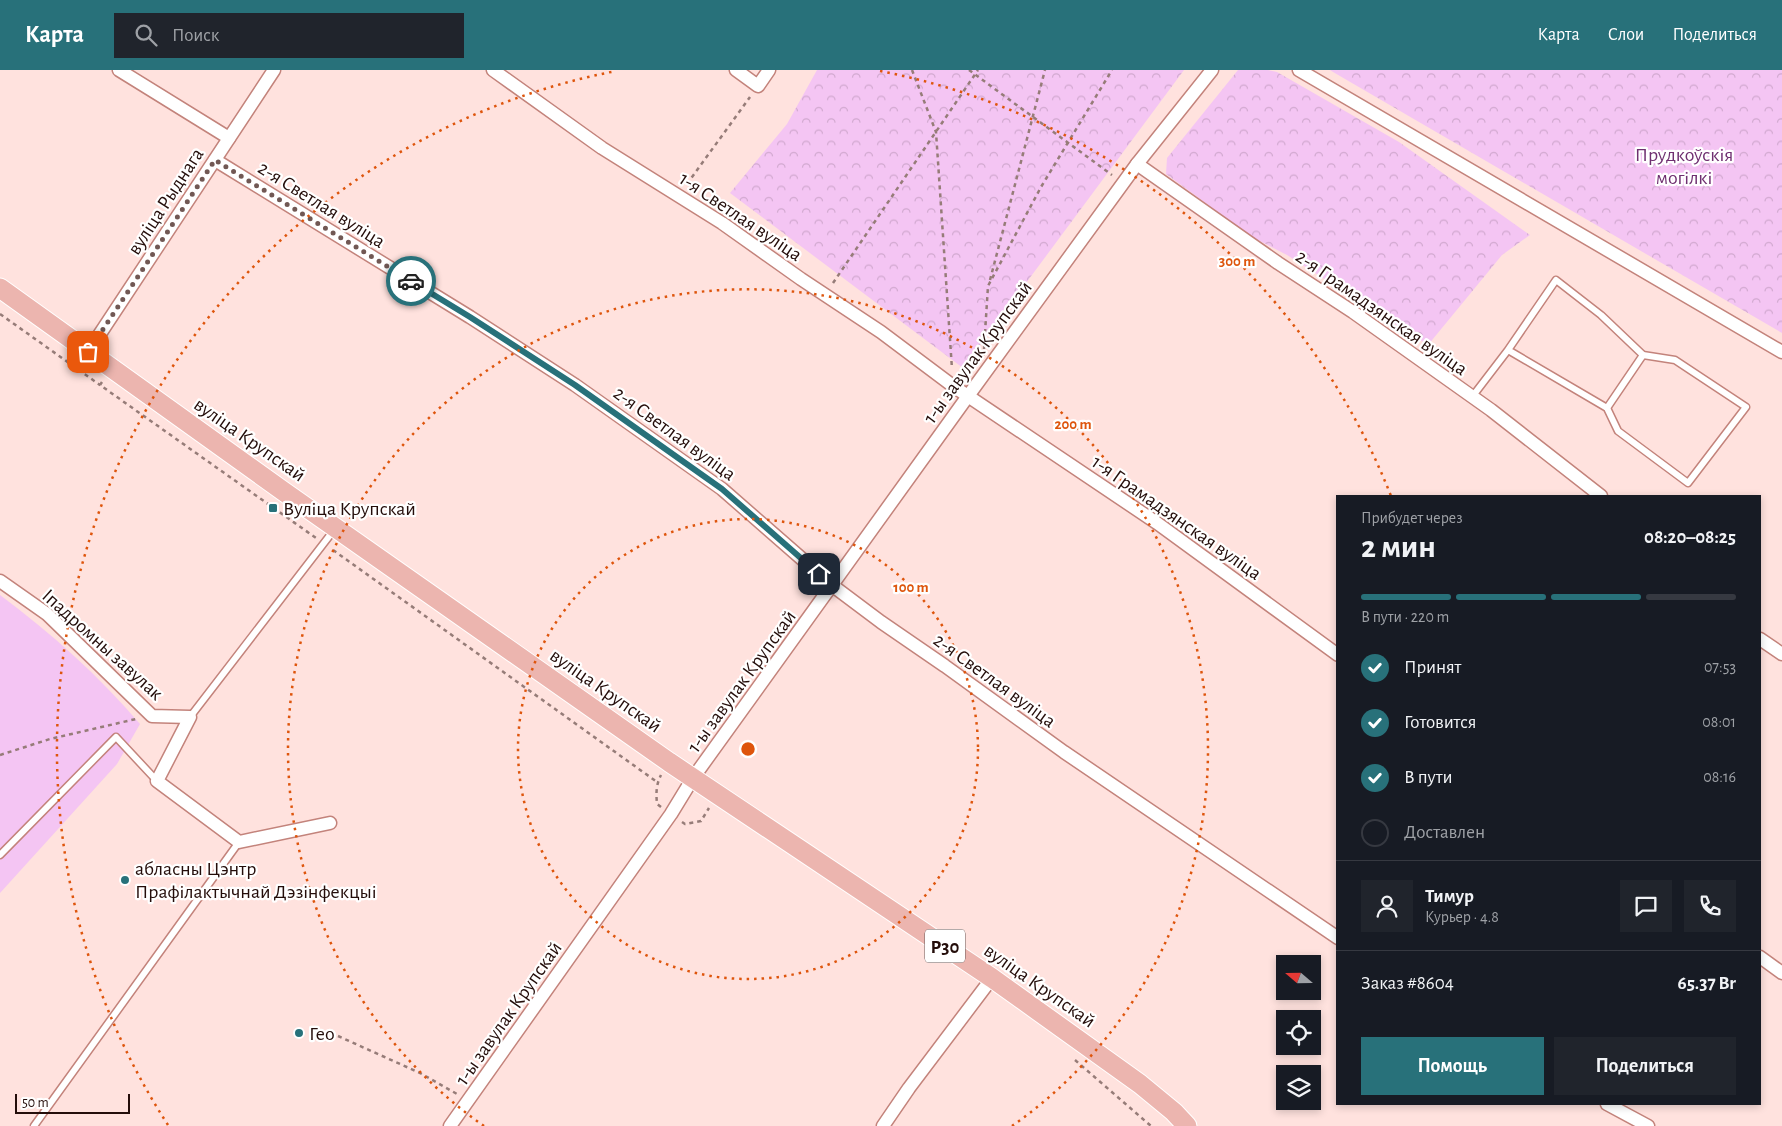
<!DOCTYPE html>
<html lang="ru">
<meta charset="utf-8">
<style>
body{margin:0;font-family:"Alegreya Sans",sans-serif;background:#20242c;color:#f1f3f6;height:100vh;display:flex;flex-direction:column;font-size:19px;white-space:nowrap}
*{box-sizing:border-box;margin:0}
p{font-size:16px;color:#9ea1a6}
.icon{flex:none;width:28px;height:28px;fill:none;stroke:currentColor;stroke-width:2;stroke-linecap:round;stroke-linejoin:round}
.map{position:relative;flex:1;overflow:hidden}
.sheet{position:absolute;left:1336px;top:425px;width:425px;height:610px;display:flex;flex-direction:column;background:#171b24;border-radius:0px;box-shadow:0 2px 8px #0003}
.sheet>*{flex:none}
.needle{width:32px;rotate:290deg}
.tools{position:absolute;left:1276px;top:885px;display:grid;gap:10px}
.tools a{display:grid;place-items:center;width:45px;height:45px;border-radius:0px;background:#171b24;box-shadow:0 2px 8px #0003;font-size:25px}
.scale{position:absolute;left:15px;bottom:12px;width:115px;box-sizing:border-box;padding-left:5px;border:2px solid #240d0a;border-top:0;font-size:14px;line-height:18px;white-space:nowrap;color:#240d0a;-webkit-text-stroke:4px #fff;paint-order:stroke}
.pin{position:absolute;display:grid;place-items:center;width:42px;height:42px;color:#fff;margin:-21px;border-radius:10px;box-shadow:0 2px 8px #0006}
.courier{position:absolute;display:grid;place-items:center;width:50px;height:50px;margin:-25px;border:4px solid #28717a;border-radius:50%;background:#fff;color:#222;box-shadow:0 1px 6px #0007}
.summary em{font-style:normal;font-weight:700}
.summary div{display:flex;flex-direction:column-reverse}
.summary{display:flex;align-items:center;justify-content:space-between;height:85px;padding:0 25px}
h1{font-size:32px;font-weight:700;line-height:38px}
.bar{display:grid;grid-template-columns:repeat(4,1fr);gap:8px 5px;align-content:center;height:60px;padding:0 25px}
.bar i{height:6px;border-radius:4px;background:#363941}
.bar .on{background:#28717a}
.bar p{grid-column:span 4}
.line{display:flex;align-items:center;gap:12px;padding:0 25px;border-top:1px solid #363941}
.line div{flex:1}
.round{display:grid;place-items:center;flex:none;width:52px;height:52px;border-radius:0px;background:#20242c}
ol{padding:0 25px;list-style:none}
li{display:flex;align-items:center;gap:15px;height:55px}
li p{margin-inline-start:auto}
li .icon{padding:5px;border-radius:50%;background:#28717a;color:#fff;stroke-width:4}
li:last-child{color:#9ea1a6}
li i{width:28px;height:28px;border:2px solid #363941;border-radius:50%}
.primary-button{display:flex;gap:10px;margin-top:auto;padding:10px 25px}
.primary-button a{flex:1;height:58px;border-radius:0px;background:#28717a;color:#fff;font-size:20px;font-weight:700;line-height:58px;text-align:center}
.primary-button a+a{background:#20242c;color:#f1f3f6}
header{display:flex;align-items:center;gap:30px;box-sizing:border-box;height:70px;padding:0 25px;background:#28717a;color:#fff}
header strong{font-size:24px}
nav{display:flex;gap:28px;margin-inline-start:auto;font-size:18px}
.search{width:350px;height:45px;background:#20242c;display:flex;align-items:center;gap:12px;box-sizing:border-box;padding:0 18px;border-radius:0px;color:#9ea1a6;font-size:19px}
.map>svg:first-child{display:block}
</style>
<header>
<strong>Карта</strong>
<div class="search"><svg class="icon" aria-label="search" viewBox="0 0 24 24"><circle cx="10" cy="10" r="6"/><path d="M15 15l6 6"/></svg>Поиск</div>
<nav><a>Карта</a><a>Слои</a><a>Поделиться</a></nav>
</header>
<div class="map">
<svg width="1782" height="1056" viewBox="0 0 1782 1056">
<defs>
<pattern id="forest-crowns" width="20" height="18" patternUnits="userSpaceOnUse" patternTransform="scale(1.25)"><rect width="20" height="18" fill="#f4c5f3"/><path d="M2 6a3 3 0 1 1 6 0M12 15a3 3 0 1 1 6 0" fill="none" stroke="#d1a8cf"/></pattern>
</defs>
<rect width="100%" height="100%" fill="#ffe2de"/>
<!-- green -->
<path fill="#f4c5f3" d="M 0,525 C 51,563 99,606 140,654 L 117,694 L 0,823 Z"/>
<!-- forest -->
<g fill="url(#forest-crowns)">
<path d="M 817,0 L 1184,0 L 963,298 L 730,123 L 787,54 Z"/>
<path d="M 1238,0 L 1268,0 L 1277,2 L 1399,72 L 1530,165 L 1502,185 L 1428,275 L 1287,185 L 1252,167 L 1166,104 L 1167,88 Z"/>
<path d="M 1330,0 L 1782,0 L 1782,263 L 1333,2 Z"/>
</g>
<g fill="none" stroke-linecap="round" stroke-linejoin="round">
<!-- lane casing -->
<g stroke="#c3837b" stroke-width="9">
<g id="lane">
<path d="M 1472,327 L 1508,280 L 1607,338 L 1618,361 L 1688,413 L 1746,337 L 1675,290 L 1643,285 L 1601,245 L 1556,210 L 1508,280"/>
<path d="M 1607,338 L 1643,285"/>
<path d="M 190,647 L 334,460"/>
<path d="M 0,785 L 116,667 L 157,711"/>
<path d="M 34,1056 L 239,772"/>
</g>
</g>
<!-- street casing -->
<g stroke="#c3837b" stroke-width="15">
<g id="street">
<path d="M 119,0 L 229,68"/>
<path d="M 493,0 L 602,78 L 722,153 L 801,209 L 881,262 L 953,316 L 1157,453 L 1338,585"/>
<path d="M 736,0 L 758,16 L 769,0"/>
<path d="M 1299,0 L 1782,282"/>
<path d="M 215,90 L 470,247 L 575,315 L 722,419 L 833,516 L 881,552 L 945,596 L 1064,682 L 1338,868"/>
<path d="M 1137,94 L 1278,193 L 1353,242 L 1491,340 L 1601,426"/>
<path d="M 88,282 L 274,0"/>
<path d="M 0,511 L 47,544 L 152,646 L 190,647 L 157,711 L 239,772 L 330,753"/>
<path d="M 1760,569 L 1782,584"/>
<path d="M 1760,887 L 1782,903"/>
<path d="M 1607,1034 L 1648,1056"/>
<path d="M 450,1056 L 671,744 L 693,708 L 968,326 L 1137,94 L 1212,0"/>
<path d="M 883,1056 L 909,1018 L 992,908"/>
</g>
</g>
<!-- primary casing -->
<g stroke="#fff" stroke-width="21">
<path id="primary" d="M 0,218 L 283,421 L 669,692 L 992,908 L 1140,1014 L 1174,1042 L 1187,1056"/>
</g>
<!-- path -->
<g stroke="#967c78" stroke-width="2.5" stroke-dasharray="4 4" stroke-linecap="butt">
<path d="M 912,0 L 936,62 L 952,299"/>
<path d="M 969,0 L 1112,105"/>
<path d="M 687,114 L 750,27"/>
<path d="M 990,210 L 1045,0"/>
<path d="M 833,213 L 978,0"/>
<path d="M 0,244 L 100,315"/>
<path d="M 984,279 L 988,216 L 1041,117 L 1112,0"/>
<path d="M 102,312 L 100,315 L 316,468"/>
<path d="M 333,480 L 657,712"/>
<path d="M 0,685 L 50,669 L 136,649"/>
<path d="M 661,737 L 657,734 C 656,723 656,715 661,705"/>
<path d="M 682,752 L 685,754 L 701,751 L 709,738"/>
<path d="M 338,966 L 420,1003 L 457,1024"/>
<path d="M 1075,990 L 1151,1056"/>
</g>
<!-- lane -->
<use href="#lane" stroke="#fff" stroke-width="6"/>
<!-- street -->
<use href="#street" stroke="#fff" stroke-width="12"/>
<!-- primary -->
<use href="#primary" stroke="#ecb5af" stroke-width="19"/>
</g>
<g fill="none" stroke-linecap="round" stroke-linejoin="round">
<!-- done -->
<path stroke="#715854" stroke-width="5" stroke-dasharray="0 9" d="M 88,282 L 215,90 L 411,211"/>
<!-- route -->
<path stroke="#28717a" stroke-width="6" d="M 411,211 L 470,247 L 575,315 L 722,419 L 819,504"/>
</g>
<!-- distance rings -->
<g fill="none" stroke="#de550c" stroke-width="2.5" stroke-dasharray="2.5 5">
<circle cx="748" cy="679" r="230"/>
<path d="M484 1056A460 460 0 1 1 1012 1056"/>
<path d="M168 1055A691 691 0 0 1 616 1M880 1A691 691 0 0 1 1391 426"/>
</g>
<!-- markers -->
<g fill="#28717a" stroke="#fff" stroke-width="2">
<rect x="268" y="433" width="10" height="10" rx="2.5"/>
<circle cx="125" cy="810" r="5"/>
<circle cx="299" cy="963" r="5"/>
</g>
<g text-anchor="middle" stroke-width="4.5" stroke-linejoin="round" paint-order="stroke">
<!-- shield labels -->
<rect fill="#fff" stroke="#665654" stroke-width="1" x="925" y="859.5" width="40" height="33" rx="4"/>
<g font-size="19" font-weight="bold" fill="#240d0a">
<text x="945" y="883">Р30</text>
</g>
<!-- park labels -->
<g font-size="20" fill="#6f2f70" stroke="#fff">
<text x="1684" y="91">Прудкоўскія<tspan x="1684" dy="23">могілкі</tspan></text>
</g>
<!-- street labels -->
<g font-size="20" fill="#240d0a" stroke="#fff">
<text transform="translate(165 131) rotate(-57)" y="7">вуліца Рыднага</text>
<text transform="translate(322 134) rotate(32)" y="7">2-я Светлая вуліца</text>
<text transform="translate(741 146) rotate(34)" y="7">1-я Светлая вуліца</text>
<text transform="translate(1382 242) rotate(35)" y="7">2-я Грамадзянская вуліца</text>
<text transform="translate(977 282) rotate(-54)" y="7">1-ы завулак Крупскай</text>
<text transform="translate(675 363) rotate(36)" y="7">2-я Светлая вуліца</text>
<text transform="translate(250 369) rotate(35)" y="7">вуліца Крупскай</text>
<text transform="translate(1177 447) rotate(35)" y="7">1-я Грамадзянская вуліца</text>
<text transform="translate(103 574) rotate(42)" y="7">Іпадромны завулак</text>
<text transform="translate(995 610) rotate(36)" y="7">2-я Светлая вуліца</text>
<text transform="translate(741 611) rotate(-54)" y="7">1-ы завулак Крупскай</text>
<text transform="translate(606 620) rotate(35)" y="7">вуліца Крупскай</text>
<text transform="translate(1040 915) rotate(35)" y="7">вуліца Крупскай</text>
<text transform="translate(508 943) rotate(-55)" y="7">1-ы завулак Крупскай</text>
</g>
<!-- poi labels -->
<g font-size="20" fill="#240d0a" stroke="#fff" text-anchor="start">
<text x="283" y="445">Вуліца Крупскай</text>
<text x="135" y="805">абласны Цэнтр<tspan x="135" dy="23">Прафілактычнай Дэзінфекцыі</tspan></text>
<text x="309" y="970">Гео</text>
</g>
</g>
<circle cx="748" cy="679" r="8" fill="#de550c" stroke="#fff" stroke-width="2.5"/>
<g font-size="15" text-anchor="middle" font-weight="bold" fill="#de550c" stroke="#fff" stroke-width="4.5" stroke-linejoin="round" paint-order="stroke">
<text x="1237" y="196">300 m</text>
<text x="1073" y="359">200 m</text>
<text x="911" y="522">100 m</text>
</g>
</svg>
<div class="tools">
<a><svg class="needle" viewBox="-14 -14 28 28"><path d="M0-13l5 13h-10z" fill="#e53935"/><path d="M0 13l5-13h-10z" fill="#9ea1a6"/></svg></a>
<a><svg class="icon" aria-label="locate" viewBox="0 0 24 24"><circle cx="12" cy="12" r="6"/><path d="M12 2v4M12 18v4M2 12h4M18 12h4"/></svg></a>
<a><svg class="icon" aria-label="layers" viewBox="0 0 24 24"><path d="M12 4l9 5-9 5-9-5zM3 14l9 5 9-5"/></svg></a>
</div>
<div class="scale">50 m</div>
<div class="pin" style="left:88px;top:282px;background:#ea580c"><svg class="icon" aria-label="bag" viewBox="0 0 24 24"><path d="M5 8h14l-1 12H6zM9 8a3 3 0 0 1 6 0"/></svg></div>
<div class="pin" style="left:819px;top:504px;background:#1f2937"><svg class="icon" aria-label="home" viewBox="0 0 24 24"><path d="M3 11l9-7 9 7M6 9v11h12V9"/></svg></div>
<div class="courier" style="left:411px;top:211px"><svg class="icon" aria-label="car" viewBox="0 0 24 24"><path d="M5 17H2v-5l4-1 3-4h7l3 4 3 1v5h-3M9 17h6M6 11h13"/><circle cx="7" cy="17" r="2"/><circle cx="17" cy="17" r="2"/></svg></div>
<section class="sheet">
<div class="summary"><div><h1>2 мин</h1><p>Прибудет через</p></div><em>08:20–08:25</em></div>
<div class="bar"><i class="on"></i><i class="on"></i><i class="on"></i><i></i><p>В пути · 220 m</p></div>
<ol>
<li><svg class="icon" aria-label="check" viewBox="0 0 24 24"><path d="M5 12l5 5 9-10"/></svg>Принят<p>07:53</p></li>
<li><svg class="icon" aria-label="check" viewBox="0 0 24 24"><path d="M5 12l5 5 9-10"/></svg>Готовится<p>08:01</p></li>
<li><svg class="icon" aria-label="check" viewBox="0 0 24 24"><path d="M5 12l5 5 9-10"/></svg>В пути<p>08:16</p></li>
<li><i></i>Доставлен</li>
</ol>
<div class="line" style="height:90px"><a class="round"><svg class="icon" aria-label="person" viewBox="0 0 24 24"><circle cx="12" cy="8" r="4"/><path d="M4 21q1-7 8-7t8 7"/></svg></a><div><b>Тимур</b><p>Курьер · 4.8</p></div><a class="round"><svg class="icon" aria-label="chat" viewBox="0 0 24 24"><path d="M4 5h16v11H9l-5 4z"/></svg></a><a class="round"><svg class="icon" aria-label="phone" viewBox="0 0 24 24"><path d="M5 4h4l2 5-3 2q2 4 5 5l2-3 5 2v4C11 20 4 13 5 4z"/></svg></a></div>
<div class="line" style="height:65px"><div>Заказ #8604</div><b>65.37 Br</b></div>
<div class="primary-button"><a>Помощь</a><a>Поделиться</a></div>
</section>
</div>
